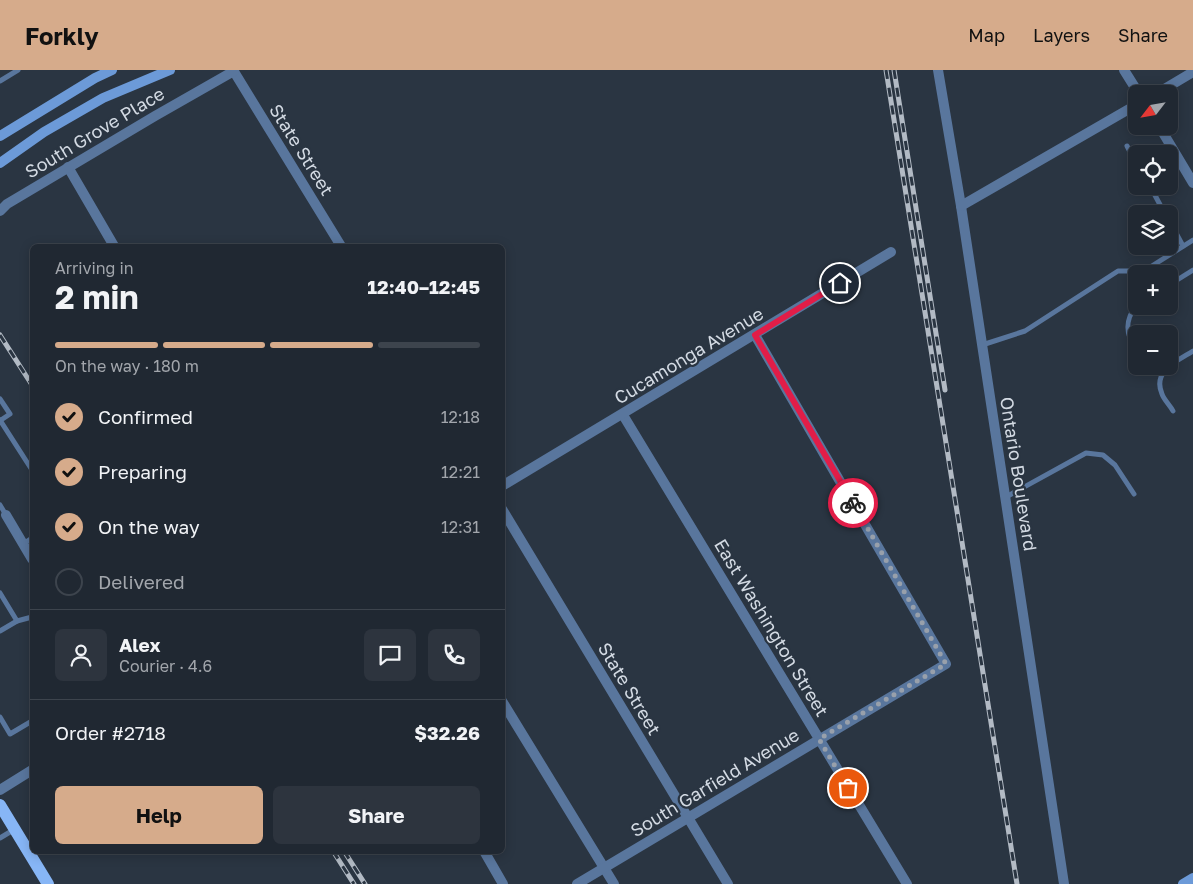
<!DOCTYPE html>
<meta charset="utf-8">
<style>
body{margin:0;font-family:"Golos Text",sans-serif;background:#2d343e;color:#f1f3f6;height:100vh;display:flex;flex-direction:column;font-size:19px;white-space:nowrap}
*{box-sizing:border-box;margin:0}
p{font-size:16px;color:#a2a6ac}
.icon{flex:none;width:28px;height:28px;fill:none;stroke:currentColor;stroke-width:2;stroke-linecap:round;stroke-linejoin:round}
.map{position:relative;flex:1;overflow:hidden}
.details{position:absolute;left:30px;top:174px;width:475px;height:610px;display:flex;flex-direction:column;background:#202832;border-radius:8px;box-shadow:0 2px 12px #0003,0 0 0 1px #3d444d}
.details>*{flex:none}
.needle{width:32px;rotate:239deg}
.fabs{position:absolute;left:1128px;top:15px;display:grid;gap:10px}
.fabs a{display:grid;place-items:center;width:50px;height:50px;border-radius:8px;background:#202832;box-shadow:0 2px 12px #0003,0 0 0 1px #3d444d;font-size:25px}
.pin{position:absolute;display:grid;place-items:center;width:42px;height:42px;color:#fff;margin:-21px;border:2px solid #fff;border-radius:50%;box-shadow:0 1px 5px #0007}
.courier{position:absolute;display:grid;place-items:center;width:50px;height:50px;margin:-25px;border:4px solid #e11d48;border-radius:50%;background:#fff;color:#222;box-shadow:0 1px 6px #0007}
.head em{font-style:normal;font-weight:700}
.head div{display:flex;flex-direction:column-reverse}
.head{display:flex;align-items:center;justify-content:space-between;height:85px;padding:0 25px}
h1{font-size:32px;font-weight:700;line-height:38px}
.bar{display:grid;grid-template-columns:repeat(4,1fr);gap:8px 5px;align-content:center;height:60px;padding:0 25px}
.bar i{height:6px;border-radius:4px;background:#3d444d}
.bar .current{background:#d6ab8b}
.bar p{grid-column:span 4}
.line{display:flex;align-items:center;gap:12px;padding:0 25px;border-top:1px solid #3d444d}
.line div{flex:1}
.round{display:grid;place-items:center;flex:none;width:52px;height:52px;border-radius:8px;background:#2d343e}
ol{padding:0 25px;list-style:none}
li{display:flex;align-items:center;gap:15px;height:55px}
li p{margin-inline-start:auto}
li .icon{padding:5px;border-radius:50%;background:#d6ab8b;color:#111;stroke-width:4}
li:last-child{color:#a2a6ac}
li i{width:28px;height:28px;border:2px solid #3d444d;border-radius:50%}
.cta{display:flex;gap:10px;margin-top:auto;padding:10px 25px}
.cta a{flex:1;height:58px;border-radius:8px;background:#d6ab8b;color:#111;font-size:20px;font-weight:700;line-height:58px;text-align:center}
.cta a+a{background:#2d343e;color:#f1f3f6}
header{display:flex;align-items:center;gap:30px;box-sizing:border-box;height:70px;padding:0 25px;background:#d6ab8b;color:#111}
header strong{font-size:24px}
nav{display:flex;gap:28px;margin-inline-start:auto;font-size:18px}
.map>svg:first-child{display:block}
</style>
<header>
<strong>Forkly</strong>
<nav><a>Map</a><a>Layers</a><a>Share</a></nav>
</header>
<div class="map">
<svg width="1193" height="814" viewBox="0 0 1193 814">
<rect width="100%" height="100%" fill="#2a3542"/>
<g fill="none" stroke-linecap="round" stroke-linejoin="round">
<!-- lane -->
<g stroke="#59769d" stroke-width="5">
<path d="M 0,11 L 18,0"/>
<path d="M 1127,76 L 1136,93"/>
<path d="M 1150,116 L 1165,144"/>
<path d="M 1169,150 L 1183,176"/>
<path d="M 1169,215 L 1193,200"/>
<path d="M 982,275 L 1025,261 L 1118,201 L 1144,201 L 1193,170"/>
<path d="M 1136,280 C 1126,265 1124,251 1136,236"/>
<path d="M 0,329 L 10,344 L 1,350"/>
<path d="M 1173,341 C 1170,335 1164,330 1162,324 C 1152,301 1177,291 1193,281"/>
<path d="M 0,350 L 32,400"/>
<path d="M 1006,427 L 1086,383 L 1103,385 L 1115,395 L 1134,424"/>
<path d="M 0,435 L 6,445"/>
<path d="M 23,474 L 32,468"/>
<path d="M 0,523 L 17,551"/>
<path d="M 0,561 L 17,551 L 32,547"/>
<path d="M 0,647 L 10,664 L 32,651"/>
<path d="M 0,768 L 15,759"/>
</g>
<!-- street -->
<g stroke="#59769d" stroke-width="10">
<path d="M 233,0 L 341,176"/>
<path d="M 938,0 L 961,136 L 1064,814"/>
<path d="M 1124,0 L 1139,24"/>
<path d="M 1156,24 L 1193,2"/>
<path d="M 1159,56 L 1193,113"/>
<path d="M 68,97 L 114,176"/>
<path d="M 961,136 L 1136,35"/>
<path d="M 0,141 L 7,134 L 155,46 L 234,1"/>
<path d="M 623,345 L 907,814"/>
<path d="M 502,416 L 891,182"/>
<path d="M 502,439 L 728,814"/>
<path d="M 6,445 L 32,489"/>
<path d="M 502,631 L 614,814"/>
<path d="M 0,720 L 32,700"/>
<path d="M 484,781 L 503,814"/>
<path d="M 577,814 L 946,594 L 755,265"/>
</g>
<!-- secondary -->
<g stroke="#6c9ad8" stroke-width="10">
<path d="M 0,66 L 95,8 L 112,0"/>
<path d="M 0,93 L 44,62 L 103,28 L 170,0"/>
<path d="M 1183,814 L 1193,808"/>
</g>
<!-- primary -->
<path stroke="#87b6f6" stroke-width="12" d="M 0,735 L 48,814"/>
<!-- rail casing -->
<g stroke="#b2bac4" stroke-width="5">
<g id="rail">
<path d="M 886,0 L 1017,814"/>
<path d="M 894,0 L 945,320"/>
<path d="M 0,265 L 32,315"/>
<path d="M 333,781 L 354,814"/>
<path d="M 344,781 L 365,814"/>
</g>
</g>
<!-- rail -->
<use href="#rail" stroke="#2a3542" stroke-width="3" stroke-dasharray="9" stroke-linecap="butt"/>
</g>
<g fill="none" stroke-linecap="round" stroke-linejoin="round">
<!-- done -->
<path stroke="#98a0ab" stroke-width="5" stroke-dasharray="0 9" d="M 848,718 L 819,669 L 946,594 L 853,433"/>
<!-- route -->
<path stroke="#e11d48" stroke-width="6" d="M 840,213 L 755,265 L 853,433"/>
</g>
<g text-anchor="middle" stroke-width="4.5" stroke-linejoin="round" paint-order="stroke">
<!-- street labels -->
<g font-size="18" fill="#d3dae3" stroke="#2a3542">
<text transform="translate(95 63) rotate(-31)" y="6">South Grove Place</text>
<text transform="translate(301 80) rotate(58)" y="6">State Street</text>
<text transform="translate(689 286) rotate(-31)" y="6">Cucamonga Avenue</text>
<text transform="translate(1018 404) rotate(81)" y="6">Ontario Boulevard</text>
<text transform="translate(771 558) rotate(59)" y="6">East Washington Street</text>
<text transform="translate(629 619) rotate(59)" y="6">State Street</text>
<text transform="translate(715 713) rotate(-31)" y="6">South Garfield Avenue</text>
</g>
</g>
</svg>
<div class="fabs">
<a><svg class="needle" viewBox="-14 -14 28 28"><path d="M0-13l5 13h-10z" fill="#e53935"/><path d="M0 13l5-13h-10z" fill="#a2a6ac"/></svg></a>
<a><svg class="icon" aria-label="locate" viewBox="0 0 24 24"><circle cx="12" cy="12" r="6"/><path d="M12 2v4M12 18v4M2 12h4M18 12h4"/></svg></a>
<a><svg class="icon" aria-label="layers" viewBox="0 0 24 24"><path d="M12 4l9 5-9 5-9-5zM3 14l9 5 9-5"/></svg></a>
<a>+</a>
<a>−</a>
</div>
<div class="pin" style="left:848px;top:718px;background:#ea580c"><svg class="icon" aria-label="bag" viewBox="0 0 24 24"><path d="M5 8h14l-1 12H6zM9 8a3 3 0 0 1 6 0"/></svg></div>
<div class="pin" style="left:840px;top:213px;background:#1f2937"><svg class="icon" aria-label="home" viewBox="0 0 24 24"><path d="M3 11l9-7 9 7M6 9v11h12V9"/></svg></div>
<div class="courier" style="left:853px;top:433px"><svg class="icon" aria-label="bike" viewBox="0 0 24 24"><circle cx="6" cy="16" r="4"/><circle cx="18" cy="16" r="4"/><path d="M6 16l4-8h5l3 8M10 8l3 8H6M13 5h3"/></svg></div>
<section class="details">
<div class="head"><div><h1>2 min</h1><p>Arriving in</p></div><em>12:40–12:45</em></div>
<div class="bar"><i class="current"></i><i class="current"></i><i class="current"></i><i></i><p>On the way · 180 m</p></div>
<ol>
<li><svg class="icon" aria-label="check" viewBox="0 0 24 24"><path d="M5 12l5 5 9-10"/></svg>Confirmed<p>12:18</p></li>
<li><svg class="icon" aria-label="check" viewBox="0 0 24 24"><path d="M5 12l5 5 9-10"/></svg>Preparing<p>12:21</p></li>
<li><svg class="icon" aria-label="check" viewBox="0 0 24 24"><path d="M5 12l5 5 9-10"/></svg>On the way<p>12:31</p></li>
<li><i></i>Delivered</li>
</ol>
<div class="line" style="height:90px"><a class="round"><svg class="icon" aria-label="person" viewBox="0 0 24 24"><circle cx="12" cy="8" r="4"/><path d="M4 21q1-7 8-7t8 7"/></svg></a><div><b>Alex</b><p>Courier · 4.6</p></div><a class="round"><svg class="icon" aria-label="chat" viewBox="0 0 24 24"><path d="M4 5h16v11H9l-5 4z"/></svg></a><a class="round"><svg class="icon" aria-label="phone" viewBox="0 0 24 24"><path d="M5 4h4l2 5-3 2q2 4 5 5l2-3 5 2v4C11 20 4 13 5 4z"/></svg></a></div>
<div class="line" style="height:65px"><div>Order #2718</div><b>$32.26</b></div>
<div class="cta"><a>Help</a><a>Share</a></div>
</section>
</div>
